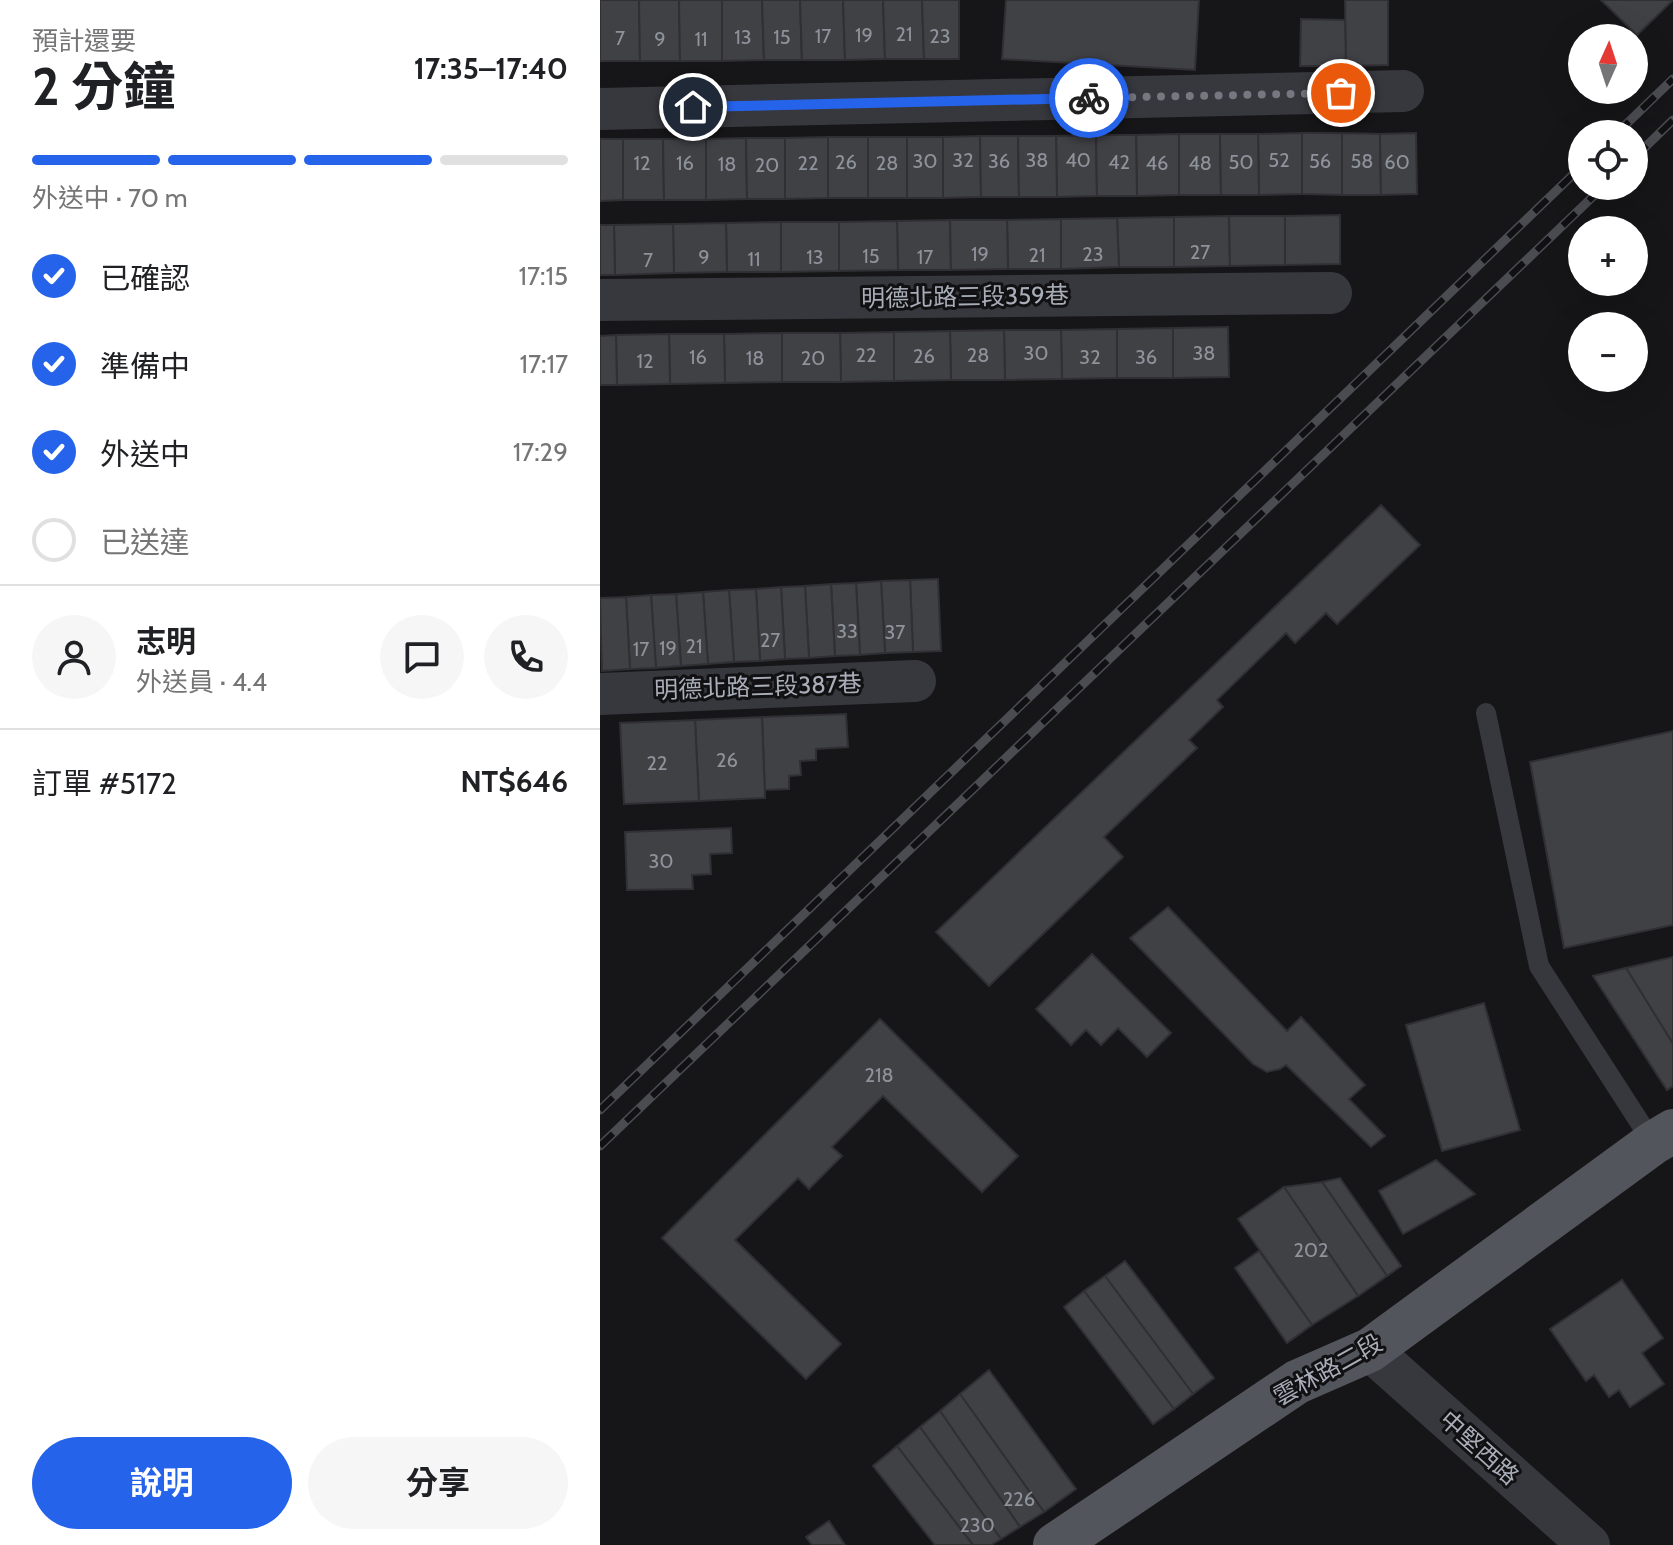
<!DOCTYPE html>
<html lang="zh-TW">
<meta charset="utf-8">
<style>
body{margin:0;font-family:Cabin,"Noto Sans TC",sans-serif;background:#f6f6f6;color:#202124;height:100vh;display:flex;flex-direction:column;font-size:30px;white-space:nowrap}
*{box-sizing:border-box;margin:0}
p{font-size:26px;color:#757577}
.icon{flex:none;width:44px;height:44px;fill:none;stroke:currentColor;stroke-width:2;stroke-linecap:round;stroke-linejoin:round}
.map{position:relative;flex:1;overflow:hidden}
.details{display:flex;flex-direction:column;background:#fff;width:600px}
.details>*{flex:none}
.needle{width:52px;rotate:3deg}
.tools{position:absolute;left:968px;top:24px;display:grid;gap:16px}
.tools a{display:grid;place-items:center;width:80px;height:80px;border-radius:50%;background:#fff;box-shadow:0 8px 32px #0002;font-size:40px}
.pin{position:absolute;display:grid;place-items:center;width:68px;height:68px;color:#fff;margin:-34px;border:4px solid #fff;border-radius:50%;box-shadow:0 2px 8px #0007}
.courier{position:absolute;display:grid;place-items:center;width:80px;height:80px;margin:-40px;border:6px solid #2563eb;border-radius:50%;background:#fff;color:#222;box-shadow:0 2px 10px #0007}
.headline em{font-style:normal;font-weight:700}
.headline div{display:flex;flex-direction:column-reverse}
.headline{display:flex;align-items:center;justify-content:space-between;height:136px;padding:0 32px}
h1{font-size:52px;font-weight:700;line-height:60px}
.bar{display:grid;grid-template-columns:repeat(4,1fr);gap:12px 8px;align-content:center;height:96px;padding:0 32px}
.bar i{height:10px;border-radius:6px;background:#e0e0e0}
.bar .on{background:#2563eb}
.bar p{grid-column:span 4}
.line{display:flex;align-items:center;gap:20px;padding:0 32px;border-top:2px solid #e0e0e0}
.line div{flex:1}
.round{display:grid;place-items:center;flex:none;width:84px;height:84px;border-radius:42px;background:#f6f6f6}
ol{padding:0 32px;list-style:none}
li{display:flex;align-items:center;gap:24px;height:88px}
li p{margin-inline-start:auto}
li .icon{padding:8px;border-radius:50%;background:#2563eb;color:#fff;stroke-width:4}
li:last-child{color:#757577}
li i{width:44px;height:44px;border:4px solid #e0e0e0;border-radius:50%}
.button{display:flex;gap:16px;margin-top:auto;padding:16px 32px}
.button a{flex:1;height:92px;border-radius:48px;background:#2563eb;color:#fff;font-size:32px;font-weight:700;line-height:92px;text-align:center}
.button a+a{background:#f6f6f6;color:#202124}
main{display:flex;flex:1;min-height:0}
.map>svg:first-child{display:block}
</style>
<main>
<section class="details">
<div class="headline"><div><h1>2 分鐘</h1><p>預計還要</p></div><em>17:35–17:40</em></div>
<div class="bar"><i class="on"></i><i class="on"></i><i class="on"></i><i></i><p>外送中 · 70 m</p></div>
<ol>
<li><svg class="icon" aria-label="check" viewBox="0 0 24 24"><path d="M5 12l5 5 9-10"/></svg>已確認<p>17:15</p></li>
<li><svg class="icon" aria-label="check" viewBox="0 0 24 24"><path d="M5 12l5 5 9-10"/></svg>準備中<p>17:17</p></li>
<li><svg class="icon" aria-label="check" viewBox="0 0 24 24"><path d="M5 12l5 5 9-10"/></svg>外送中<p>17:29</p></li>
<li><i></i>已送達</li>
</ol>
<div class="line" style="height:144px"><a class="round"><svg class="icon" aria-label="person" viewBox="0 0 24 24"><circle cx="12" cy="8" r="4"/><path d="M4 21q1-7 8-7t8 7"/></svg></a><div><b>志明</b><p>外送員 · 4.4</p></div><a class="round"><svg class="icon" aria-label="chat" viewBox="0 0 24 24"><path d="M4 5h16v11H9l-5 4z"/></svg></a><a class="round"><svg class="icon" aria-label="phone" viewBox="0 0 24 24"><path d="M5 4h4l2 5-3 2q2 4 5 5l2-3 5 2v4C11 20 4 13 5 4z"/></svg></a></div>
<div class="line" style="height:104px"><div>訂單 #5172</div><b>NT$646</b></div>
<div class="button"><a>說明</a><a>分享</a></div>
</section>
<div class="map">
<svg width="1073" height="1545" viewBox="0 0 1073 1545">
<rect width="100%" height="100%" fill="#161618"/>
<!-- building -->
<g fill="#404145" stroke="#303034" stroke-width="2">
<path d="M 0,0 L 39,0 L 40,61 L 0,61 Z"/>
<path d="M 39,0 L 79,0 L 80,61 L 40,61 Z"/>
<path d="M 79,0 L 122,0 L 122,61 L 80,61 Z"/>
<path d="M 122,0 L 162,0 L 164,60 L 122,61 Z"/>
<path d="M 162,0 L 200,0 L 202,60 L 164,60 Z"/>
<path d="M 200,0 L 243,0 L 245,60 L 202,60 Z"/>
<path d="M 243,0 L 283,0 L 285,59 L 245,60 Z"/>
<path d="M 283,0 L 322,0 L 324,59 L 285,59 Z"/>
<path d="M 322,0 L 359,0 L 359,59 L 324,59 Z"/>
<path d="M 406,0 L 599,0 L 595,70 L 402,59 Z"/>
<path d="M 745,0 L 788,0 L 788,65 L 746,66 Z"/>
<path d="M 1001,0 L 1073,0 L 1037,35 Z"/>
<path d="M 701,19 L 745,20 L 746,66 L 700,66 Z"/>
<path d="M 702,133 L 702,194 L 659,195 L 658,134 Z"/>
<path d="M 702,133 L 742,133 L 742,195 L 702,194 Z"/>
<path d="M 742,133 L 780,134 L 781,195 L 742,195 Z"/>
<path d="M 816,133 L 817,194 L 781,195 L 780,134 Z"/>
<path d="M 579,134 L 620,134 L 621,195 L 579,195 Z"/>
<path d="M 579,134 L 579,195 L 537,196 L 536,135 Z"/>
<path d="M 620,134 L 658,134 L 659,195 L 621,195 Z"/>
<path d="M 496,135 L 497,196 L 457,197 L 456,136 Z"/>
<path d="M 496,135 L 536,135 L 537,196 L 497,196 Z"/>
<path d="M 380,136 L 381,197 L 343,198 L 343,137 Z"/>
<path d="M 380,136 L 418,136 L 419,197 L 381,197 Z"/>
<path d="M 418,136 L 456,136 L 457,197 L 419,197 Z"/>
<path d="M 228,137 L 228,198 L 185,199 L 185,138 Z"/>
<rect x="228" y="137" width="40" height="61"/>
<rect x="268" y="137" width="39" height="61"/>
<rect x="307" y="137" width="36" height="61"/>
<path d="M 146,138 L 147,199 L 106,200 L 106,139 Z"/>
<path d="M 146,138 L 185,138 L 185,199 L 147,199 Z"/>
<path d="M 0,139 L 23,139 L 23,200 L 0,201 Z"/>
<path d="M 23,139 L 63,139 L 64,200 L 23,200 Z"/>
<path d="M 63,139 L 106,139 L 106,200 L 64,200 Z"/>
<path d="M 740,215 L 740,264 L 685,265 L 685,216 Z"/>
<path d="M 629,216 L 630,266 L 574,267 L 574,217 Z"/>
<path d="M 629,216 L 685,216 L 685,265 L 630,266 Z"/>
<path d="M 574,217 L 574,267 L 519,267 L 517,218 Z"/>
<path d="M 517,218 L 519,267 L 461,269 L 461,219 Z"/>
<path d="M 461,219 L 461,269 L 408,269 L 407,220 Z"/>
<path d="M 350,220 L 351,270 L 298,270 L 297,221 Z"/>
<path d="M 350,220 L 407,220 L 408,269 L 351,270 Z"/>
<path d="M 297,221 L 298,270 L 239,271 L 239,222 Z"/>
<path d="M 181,222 L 181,272 L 127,272 L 126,223 Z"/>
<path d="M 181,222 L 239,222 L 239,271 L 181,272 Z"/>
<path d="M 126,223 L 127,272 L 74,273 L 73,224 Z"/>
<path d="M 73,224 L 74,273 L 15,275 L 14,225 Z"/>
<path d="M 0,225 L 14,225 L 15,275 L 0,275 Z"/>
<path d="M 628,327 L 629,377 L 573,378 L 573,328 Z"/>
<path d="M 573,328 L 573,378 L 517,378 L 517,329 Z"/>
<path d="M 517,329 L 517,378 L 462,379 L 461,330 Z"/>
<path d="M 404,330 L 461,330 L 462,379 L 405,380 Z"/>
<path d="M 404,330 L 405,380 L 351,380 L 350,331 Z"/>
<path d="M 350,331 L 351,380 L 294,381 L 294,332 Z"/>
<path d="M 294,332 L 294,381 L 241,382 L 240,333 Z"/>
<path d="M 182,333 L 182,382 L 125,383 L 124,334 Z"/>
<path d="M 182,333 L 240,333 L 241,382 L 182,382 Z"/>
<path d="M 69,334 L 124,334 L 125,383 L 70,384 Z"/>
<path d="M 69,334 L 70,384 L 17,385 L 16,335 Z"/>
<path d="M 16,335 L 17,385 L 0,385 L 0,336 Z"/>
<path d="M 781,505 L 820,545 L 737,624 L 726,613 L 695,643 L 686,633 L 617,700 L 623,707 L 589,740 L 597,748 L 504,837 L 523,857 L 389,986 L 336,932 Z"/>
<path d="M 338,579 L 341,651 L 313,652 L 310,580 Z"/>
<path d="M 310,580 L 313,652 L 285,653 L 281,581 Z"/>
<path d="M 281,581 L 285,653 L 260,655 L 256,583 Z"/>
<path d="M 256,583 L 260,655 L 235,656 L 231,584 Z"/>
<path d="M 231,584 L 235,656 L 209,658 L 205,586 Z"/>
<path d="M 205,586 L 209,658 L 185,659 L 181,587 Z"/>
<path d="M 181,587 L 185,659 L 160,661 L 156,589 Z"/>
<path d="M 156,589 L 160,661 L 134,662 L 129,590 Z"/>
<path d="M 129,590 L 134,662 L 108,664 L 103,592 Z"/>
<path d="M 103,592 L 108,664 L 81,666 L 76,594 Z"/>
<path d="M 76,594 L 81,666 L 56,668 L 51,595 Z"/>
<path d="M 51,595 L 56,668 L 30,669 L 26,597 Z"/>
<path d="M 26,597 L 30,669 L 2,671 L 0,598 Z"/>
<path d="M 246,714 L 248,747 L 216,749 L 216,760 L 200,761 L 201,775 L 189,776 L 189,789 L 165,790 L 162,717 Z"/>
<path d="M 162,717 L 165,798 L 99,801 L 95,720 Z"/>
<path d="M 95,720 L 99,801 L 24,804 L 20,723 Z"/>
<path d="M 1073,731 L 1073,925 L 964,948 L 930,762 Z"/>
<path d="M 131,828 L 132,853 L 110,854 L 111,874 L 92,875 L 93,889 L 27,890 L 25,832 Z"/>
<path d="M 568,907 L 687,1031 L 701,1017 L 765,1085 L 749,1099 L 785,1136 L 771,1147 L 686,1065 L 680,1069 L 667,1072 L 653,1064 L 530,938 Z"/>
<path d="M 492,954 L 571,1033 L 547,1057 L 518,1028 L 501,1045 L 486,1030 L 471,1045 L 436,1009 Z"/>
<path d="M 1073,957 L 1073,1044 L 1026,968 Z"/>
<path d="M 1026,968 L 1073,1044 L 1073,1086 L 1067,1090 L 993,976 Z"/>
<path d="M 884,1003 L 920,1130 L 842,1151 L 806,1025 Z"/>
<path d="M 280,1019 L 418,1156 L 382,1192 L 283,1096 L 232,1147 L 242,1156 L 209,1189 L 198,1178 L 135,1240 L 241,1344 L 206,1379 L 62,1238 Z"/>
<path d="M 836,1160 L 875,1194 L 803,1234 L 779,1191 Z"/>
<path d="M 740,1178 L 801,1266 L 787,1276 L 722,1182 Z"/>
<path d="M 722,1182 L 787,1276 L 758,1296 L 684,1187 Z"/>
<path d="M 684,1187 L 758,1296 L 712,1325 L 638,1219 Z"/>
<path d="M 659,1251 L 712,1325 L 687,1343 L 635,1268 Z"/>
<path d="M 525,1261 L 614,1378 L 593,1394 L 505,1276 Z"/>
<path d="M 505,1276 L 593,1394 L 574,1409 L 484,1291 Z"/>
<path d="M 1022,1280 L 1063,1338 L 1042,1353 L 1064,1384 L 1030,1407 L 1019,1390 L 1009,1397 L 994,1375 L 986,1381 L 950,1329 Z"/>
<path d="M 484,1291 L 574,1409 L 553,1424 L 464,1307 Z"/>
<path d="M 389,1370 L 476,1489 L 444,1512 L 360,1394 Z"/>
<path d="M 360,1394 L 444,1512 L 420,1527 L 340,1411 Z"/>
<path d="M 340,1411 L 420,1527 L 401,1539 L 320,1427 Z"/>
<path d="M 320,1427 L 401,1539 L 391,1545 L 373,1545 L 297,1446 Z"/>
<path d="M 297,1446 L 373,1545 L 335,1545 L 273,1466 Z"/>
<path d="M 229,1521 L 245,1545 L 212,1545 L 206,1537 Z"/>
</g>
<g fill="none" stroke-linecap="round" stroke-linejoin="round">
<!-- service -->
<path stroke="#37383d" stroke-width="20" d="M 886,713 L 939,966 L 1053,1143"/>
<!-- minor -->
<g stroke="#37383d" stroke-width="42">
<path d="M 0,109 L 803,91"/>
<path d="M 0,300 L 731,293"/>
<path d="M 0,694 L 315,681"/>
<path d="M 770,1350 L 989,1545"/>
</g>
<!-- primary -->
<path stroke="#53555c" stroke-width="44" d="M 455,1545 L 697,1382 L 770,1350 L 1053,1143 L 1073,1131"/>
<!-- rail casing -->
<g stroke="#4a4c52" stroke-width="9">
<g id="rail">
<path d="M 1016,134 L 1073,79"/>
<path d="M 1034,158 L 1073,120"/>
<path d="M 0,1110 L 982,166"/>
<path d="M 0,1146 L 1004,186"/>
</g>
</g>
<!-- rail -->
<use href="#rail" stroke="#111113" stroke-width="6" stroke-dasharray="18" stroke-linecap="butt"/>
</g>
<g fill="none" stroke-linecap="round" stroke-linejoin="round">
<!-- done -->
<path stroke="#757880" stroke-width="8" stroke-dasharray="0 14.4" d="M 489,98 L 741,93"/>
<!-- route -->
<path stroke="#2563eb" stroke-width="10" d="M 93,107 L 489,98"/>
</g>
<g text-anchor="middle" stroke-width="6" stroke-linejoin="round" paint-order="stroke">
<!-- number labels -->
<g font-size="20" fill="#8e929b">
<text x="304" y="41">21</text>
<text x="264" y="42">19</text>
<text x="223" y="43">17</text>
<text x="340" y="43">23</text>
<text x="143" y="44">13</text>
<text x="182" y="44">15</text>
<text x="20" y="45">7</text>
<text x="60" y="46">9</text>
<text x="101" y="46">11</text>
<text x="363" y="167">32</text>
<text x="437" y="167">38</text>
<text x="478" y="167">40</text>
<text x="679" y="167">52</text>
<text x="325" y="168">30</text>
<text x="399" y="168">36</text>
<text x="720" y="168">56</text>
<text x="762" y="168">58</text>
<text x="246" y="169">26</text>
<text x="519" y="169">42</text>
<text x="641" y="169">50</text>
<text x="797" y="169">60</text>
<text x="42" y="170">12</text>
<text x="85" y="170">16</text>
<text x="208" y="170">22</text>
<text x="287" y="170">28</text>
<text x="557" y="170">46</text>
<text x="600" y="170">48</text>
<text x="127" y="171">18</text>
<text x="167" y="172">20</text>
<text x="600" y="259">27</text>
<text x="380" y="261">19</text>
<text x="493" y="261">23</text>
<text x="437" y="262">21</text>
<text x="271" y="263">15</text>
<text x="104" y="264">9</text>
<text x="215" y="264">13</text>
<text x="325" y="264">17</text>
<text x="154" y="266">11</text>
<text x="48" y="267">7</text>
<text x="436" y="360">30</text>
<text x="604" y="360">38</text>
<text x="266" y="362">22</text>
<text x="378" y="362">28</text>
<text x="324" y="363">26</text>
<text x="98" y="364">16</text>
<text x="490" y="364">32</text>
<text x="546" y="364">36</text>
<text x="155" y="365">18</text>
<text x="213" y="365">20</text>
<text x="45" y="368">12</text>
<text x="247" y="638">33</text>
<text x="295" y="639">37</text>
<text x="170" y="647">27</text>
<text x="94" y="653">21</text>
<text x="68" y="655">19</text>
<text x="41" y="656">17</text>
<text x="127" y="767">26</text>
<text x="57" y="770">22</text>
<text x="61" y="868">30</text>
<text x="279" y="1082">218</text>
<text x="711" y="1257">202</text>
<text x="419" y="1506">226</text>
<text x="377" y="1532">230</text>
</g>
<!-- street labels -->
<g font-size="24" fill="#a8adb8" stroke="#111113">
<text transform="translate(365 297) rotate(-1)" y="8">明德北路三段359巷</text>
<text transform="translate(158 687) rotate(-2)" y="8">明德北路三段387巷</text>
<text transform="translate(728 1370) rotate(-29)" y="8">雲林路二段</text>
<text transform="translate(879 1448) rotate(42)" y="8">中堅西路</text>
</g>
</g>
</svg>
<div class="tools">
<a><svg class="needle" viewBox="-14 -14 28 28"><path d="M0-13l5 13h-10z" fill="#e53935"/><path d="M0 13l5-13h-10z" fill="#757577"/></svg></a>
<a><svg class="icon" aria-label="locate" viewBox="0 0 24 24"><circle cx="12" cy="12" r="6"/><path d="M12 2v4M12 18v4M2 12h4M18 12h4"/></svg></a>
<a>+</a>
<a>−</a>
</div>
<div class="pin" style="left:741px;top:93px;background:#ea580c"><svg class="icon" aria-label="bag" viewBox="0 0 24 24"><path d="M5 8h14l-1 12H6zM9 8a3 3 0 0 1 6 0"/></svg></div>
<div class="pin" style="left:93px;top:107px;background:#1f2937"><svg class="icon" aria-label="home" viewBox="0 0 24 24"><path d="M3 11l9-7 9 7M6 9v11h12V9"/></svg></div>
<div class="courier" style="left:489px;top:98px"><svg class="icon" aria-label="bike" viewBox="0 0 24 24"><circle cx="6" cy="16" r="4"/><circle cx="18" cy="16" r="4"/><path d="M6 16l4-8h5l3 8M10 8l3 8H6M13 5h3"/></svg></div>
</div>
</main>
